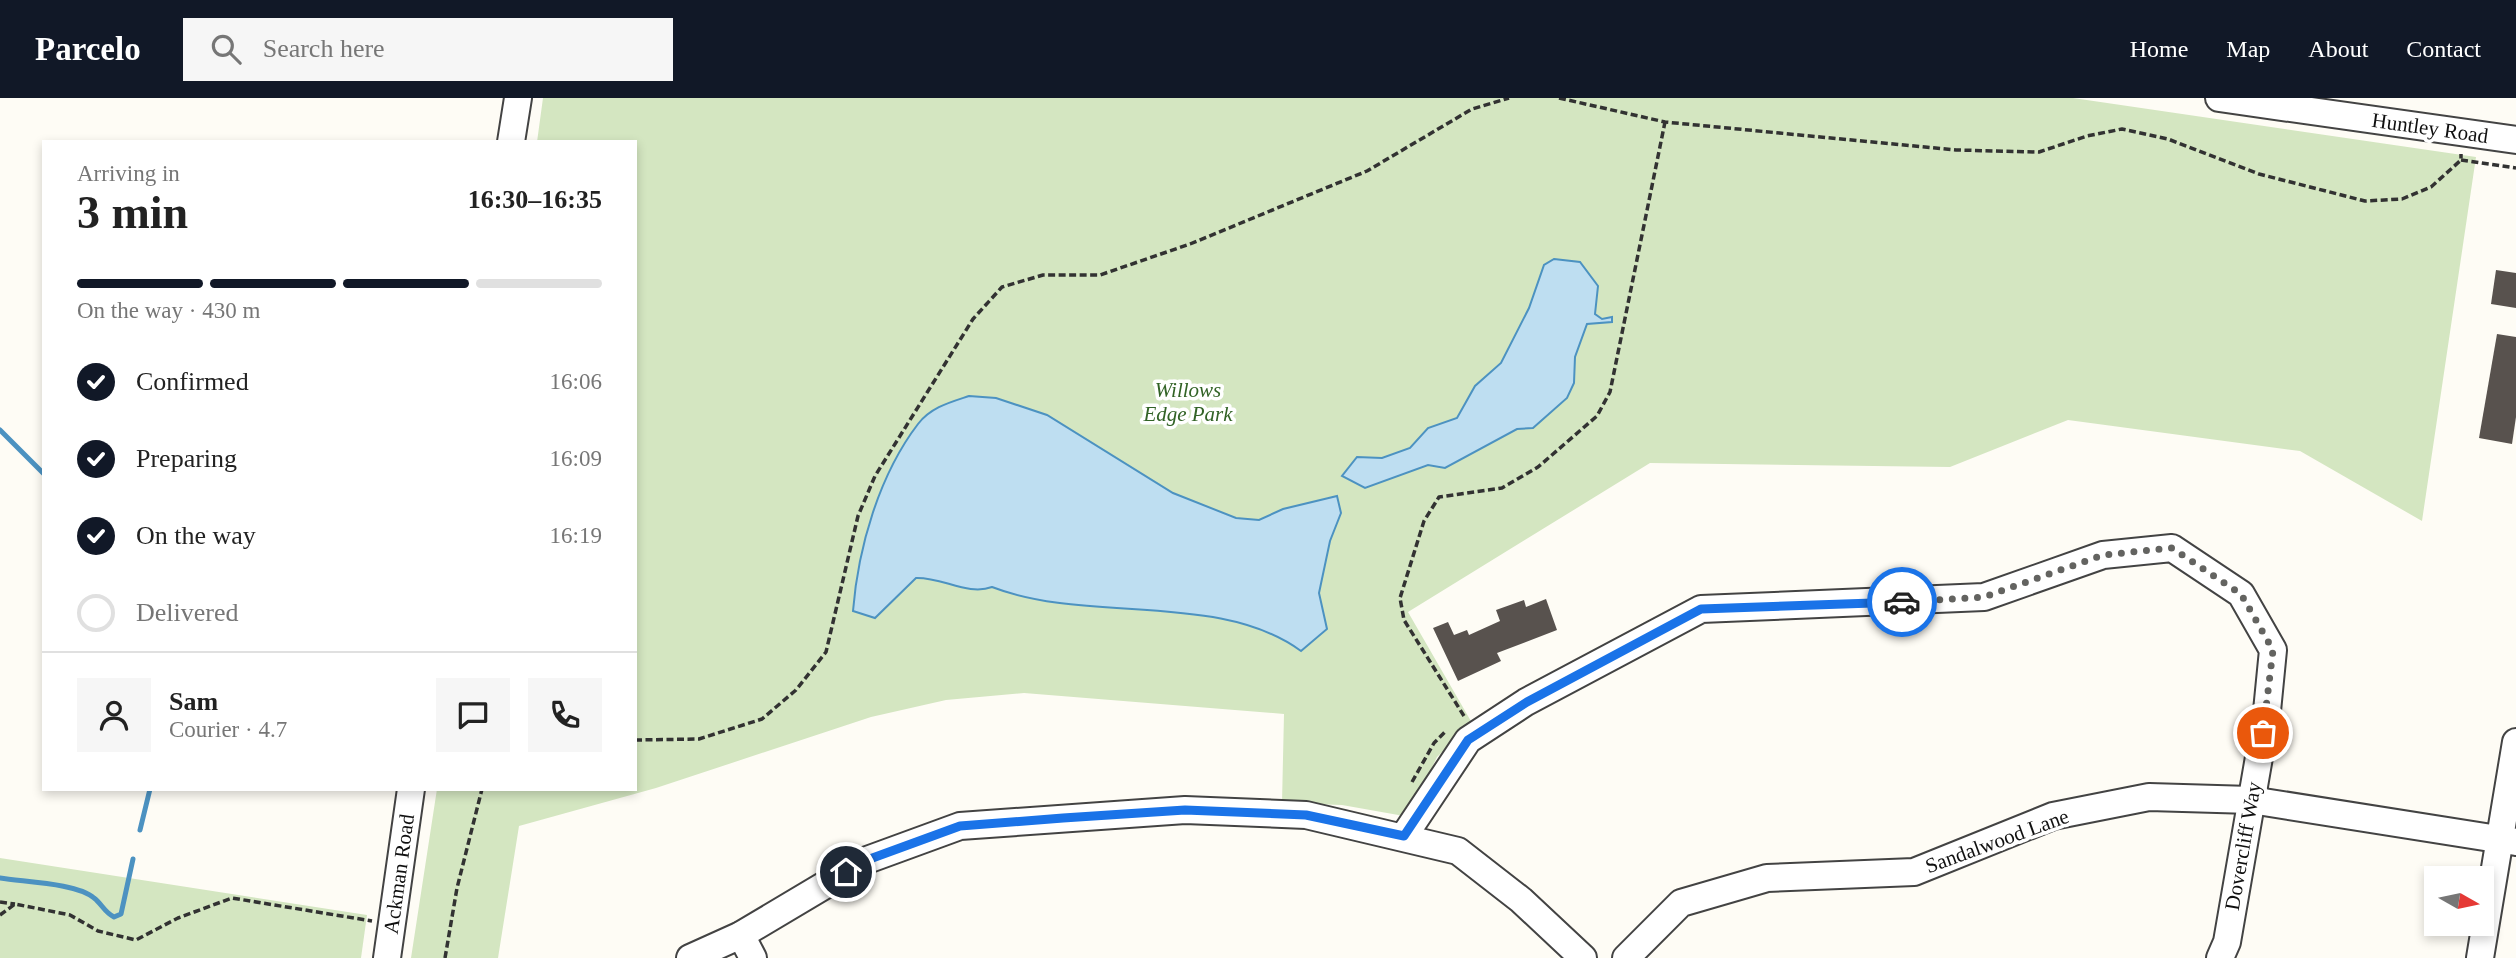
<!DOCTYPE html>
<meta charset="utf-8">
<style>
body{margin:0;font-family:"Times New Roman",serif;background:#f6f6f6;color:#222;height:100vh;display:flex;flex-direction:column;font-size:26px;white-space:nowrap}
*{box-sizing:border-box;margin:0}
p{font-size:23px;color:#767676}
.icon{flex:none;width:38px;height:38px;fill:none;stroke:currentColor;stroke-width:2;stroke-linecap:round;stroke-linejoin:round}
.map{position:relative;flex:1;overflow:hidden}
.details{position:absolute;left:42px;top:42px;width:595px;height:651px;display:flex;flex-direction:column;background:#fff;border-radius:0px;box-shadow:0 4px 10px #0003}
.details>*{flex:none}
.needle{width:46px;rotate:99deg}
.fabs{position:absolute;left:2424px;top:768px;display:grid;gap:14px}
.fabs a{display:grid;place-items:center;width:70px;height:70px;border-radius:0px;background:#fff;box-shadow:0 4px 10px #0003;font-size:35px}
.pin{position:absolute;display:grid;place-items:center;width:60px;height:60px;color:#fff;margin:-30px;border:4px solid #fff;border-radius:50%;box-shadow:0 2px 7px #0007}
.courier{position:absolute;display:grid;place-items:center;width:70px;height:70px;margin:-35px;border:5px solid #1a73e8;border-radius:50%;background:#fff;color:#222;box-shadow:0 2px 9px #0007}
.headline em{font-style:normal;font-weight:600}
.headline div{display:flex;flex-direction:column-reverse}
.headline{display:flex;align-items:center;justify-content:space-between;height:119px;padding:0 35px}
h1{font-size:46px;font-weight:600;line-height:52px}
.bar{display:grid;grid-template-columns:repeat(4,1fr);gap:10px 7px;align-content:center;height:84px;padding:0 35px}
.bar i{height:9px;border-radius:5px;background:#e0e0e0}
.bar .active{background:#111827}
.bar p{grid-column:span 4}
.line{display:flex;align-items:center;gap:18px;padding:0 35px;border-top:2px solid #e0e0e0}
.line div{flex:1}
.round{display:grid;place-items:center;flex:none;width:74px;height:74px;border-radius:0px;background:#f6f6f6}
ol{padding:0 35px;list-style:none}
li{display:flex;align-items:center;gap:21px;height:77px}
li p{margin-inline-start:auto}
li .icon{padding:7px;border-radius:50%;background:#111827;color:#fff;stroke-width:4}
li:last-child{color:#767676}
li i{width:38px;height:38px;border:4px solid #e0e0e0;border-radius:50%}
header{display:flex;align-items:center;gap:42px;box-sizing:border-box;height:98px;padding:0 35px;background:#111827;color:#fff}
header strong{font-size:33px}
nav{display:flex;gap:38px;margin-inline-start:auto;font-size:24px}
.search{width:490px;height:63px;background:#f6f6f6;display:flex;align-items:center;gap:18px;box-sizing:border-box;padding:0 24px;border-radius:0px;color:#767676;font-size:26px}
.map>svg:first-child{display:block}
</style>
<header>
<strong>Parcelo</strong>
<div class="search"><svg class="icon" aria-label="search" viewBox="0 0 24 24"><circle cx="10" cy="10" r="6"/><path d="M15 15l6 6"/></svg>Search here</div>
<nav><a>Home</a><a>Map</a><a>About</a><a>Contact</a></nav>
</header>
<div class="map">
<svg width="2516" height="860" viewBox="0 0 2516 860">
<rect width="100%" height="100%" fill="#fefcf5"/>
<!-- green -->
<g fill="#d4e6c1">
<path d="M 543,0 L 2073,0 L 2476,59 L 2422,423 L 2300,353 L 2068,322 L 1950,369 L 1650,365 L 1408,514 L 1472,625 L 1437,659 L 1414,707 L 1404,718 L 1342,707 L 1282,705 L 1284,616 L 1024,595 L 946,602 L 871,619 L 656,690 L 519,728 L 498,860 L 411,860 L 437,691 L 635,691 L 635,44 L 537,44 Z"/>
<path d="M 0,760 L 367,817 L 361,860 L 0,860 Z"/>
</g>
<!-- water -->
<g fill="#bedef1" stroke="#4c92c1" stroke-width="2">
<path d="M 1554,161 L 1580,164 L 1598,188 L 1595,216 L 1602,221 L 1612,219 L 1612,224 L 1587,226 L 1575,259 L 1574,285 L 1567,300 L 1533,330 L 1517,331 L 1445,370 L 1428,367 L 1365,390 L 1342,378 L 1357,359 L 1382,360 L 1410,350 L 1428,330 L 1457,320 L 1475,288 L 1501,265 L 1529,210 L 1544,167 Z"/>
<path d="M 969,298 L 996,300 L 1047,317 L 1173,395 L 1236,420 L 1259,422 L 1283,411 L 1337,398 L 1341,415 L 1330,443 L 1319,495 L 1327,531 L 1301,553 C 1219,493 1088,526 992,489 C 968,498 942,479 916,480 L 875,520 L 853,513 C 858,450 879,377 918,326 C 931,309 951,304 969,298 Z"/>
</g>
<g fill="none" stroke-linecap="round" stroke-linejoin="round">
<!-- stream -->
<g stroke="#4c92c1" stroke-width="5">
<path d="M 0,332 L 44,376"/>
<path d="M 140,732 L 150,691"/>
<path d="M 0,780 C 23,784 77,785 94,800 C 102,806 104,814 114,819 L 121,816 L 133,761"/>
</g>
</g>
<!-- building -->
<g fill="#58524e">
<path d="M 2496,172 L 2516,175 L 2516,210 L 2491,206 Z"/>
<path d="M 2497,236 L 2516,239 L 2516,319 L 2512,346 L 2479,340 Z"/>
<path d="M 1546,501 L 1557,532 L 1497,555 L 1501,563 L 1458,583 L 1433,530 L 1448,524 L 1454,537 L 1467,532 L 1469,537 L 1500,523 L 1496,512 L 1524,502 L 1526,509 Z"/>
</g>
<g fill="none" stroke-linecap="round" stroke-linejoin="round">
<!-- minor casing -->
<g stroke="#434343" stroke-width="30">
<g id="minor">
<path d="M 2219,0 L 2516,42"/>
<path d="M 511,44 L 518,0"/>
<path d="M 1404,738 L 1468,642 L 1526,604 L 1701,511 L 1984,499 L 2103,457 L 2172,450 L 2241,496 L 2273,552 L 2267,613 L 2227,844 L 2220,860"/>
<path d="M 741,837 L 753,860"/>
<path d="M 387,860 L 411,691"/>
<path d="M 690,860 L 741,837 L 867,762 L 960,728 L 1185,712 L 1306,717 L 1458,753 L 1521,802 L 1583,860"/>
<path d="M 1626,860 L 1681,805 L 1767,780 L 1914,774 L 2053,718 L 2149,699 L 2251,702 L 2516,744"/>
<path d="M 2480,860 L 2516,644"/>
</g>
</g>
<!-- path -->
<g stroke="#323232" stroke-width="3.5" stroke-dasharray="7 3.5" stroke-linecap="butt">
<path d="M 1559,0 L 1665,24 L 1956,52 L 2039,54 L 2087,38 L 2122,31 L 2168,41 L 2259,76 L 2365,103 L 2402,101 L 2431,89 L 2461,62 L 2461,56"/>
<path d="M 2461,62 L 2516,70"/>
<path d="M 1464,618 L 1404,522 L 1400,500 L 1424,423 L 1439,399 L 1502,390 L 1538,369 L 1597,318 L 1610,294 L 1665,24"/>
<path d="M 635,642 L 699,641 L 762,621 L 796,592 L 826,554 L 858,418 L 875,378 L 973,221 L 1002,189 L 1043,177 L 1100,177 L 1190,146 L 1367,73 L 1472,11 L 1509,0"/>
<path d="M 1412,684 L 1434,645 L 1446,633"/>
<path d="M 0,804 L 15,806"/>
<path d="M 0,817 L 15,806 L 70,817 L 98,833 L 136,842 L 178,820 L 232,800 L 372,823"/>
<path d="M 445,860 L 457,790 L 482,691"/>
</g>
<!-- minor -->
<use href="#minor" stroke="#fff" stroke-width="26"/>
</g>
<g fill="none" stroke-linecap="round" stroke-linejoin="round">
<!-- done -->
<path stroke="#636360" stroke-width="7" stroke-dasharray="0 12.6" d="M 1902,504 L 1984,499 L 2103,457 L 2172,450 L 2241,496 L 2273,552 L 2263,635"/>
<!-- route -->
<path stroke="#1a73e8" stroke-width="9" d="M 846,774 L 867,762 L 960,728 L 1063,720 L 1185,712 L 1306,717 L 1404,738 L 1468,642 L 1527,604 L 1701,511 L 1902,504"/>
</g>
<g text-anchor="middle" stroke-width="7" stroke-linejoin="round" paint-order="stroke">
<!-- street labels -->
<g font-size="21" fill="#101010" stroke="#fff">
<text transform="translate(2430 30) rotate(8)" y="7">Huntley Road</text>
<text transform="translate(1997 743) rotate(-20)" y="7">Sandalwood Lane</text>
<text transform="translate(2243 748) rotate(-80)" y="7">Dovercliff Way</text>
<text transform="translate(399 776) rotate(-82)" y="7">Ackman Road</text>
</g>
<!-- park labels -->
<g font-size="21" font-style="italic" fill="#326326" stroke="#fff">
<text x="1188" y="299">Willows<tspan x="1188" dy="24">Edge Park</tspan></text>
</g>
</g>
</svg>
<div class="fabs">
<a><svg class="needle" viewBox="-14 -14 28 28"><path d="M0-13l5 13h-10z" fill="#e53935"/><path d="M0 13l5-13h-10z" fill="#767676"/></svg></a>
</div>
<div class="pin" style="left:2263px;top:635px;background:#ea580c"><svg class="icon" aria-label="bag" viewBox="0 0 24 24"><path d="M5 8h14l-1 12H6zM9 8a3 3 0 0 1 6 0"/></svg></div>
<div class="pin" style="left:846px;top:774px;background:#1f2937"><svg class="icon" aria-label="home" viewBox="0 0 24 24"><path d="M3 11l9-7 9 7M6 9v11h12V9"/></svg></div>
<div class="courier" style="left:1902px;top:504px"><svg class="icon" aria-label="car" viewBox="0 0 24 24"><path d="M5 17H2v-5l4-1 3-4h7l3 4 3 1v5h-3M9 17h6M6 11h13"/><circle cx="7" cy="17" r="2"/><circle cx="17" cy="17" r="2"/></svg></div>
<section class="details">
<div class="headline"><div><h1>3 min</h1><p>Arriving in</p></div><em>16:30–16:35</em></div>
<div class="bar"><i class="active"></i><i class="active"></i><i class="active"></i><i></i><p>On the way · 430 m</p></div>
<ol>
<li><svg class="icon" aria-label="check" viewBox="0 0 24 24"><path d="M5 12l5 5 9-10"/></svg>Confirmed<p>16:06</p></li>
<li><svg class="icon" aria-label="check" viewBox="0 0 24 24"><path d="M5 12l5 5 9-10"/></svg>Preparing<p>16:09</p></li>
<li><svg class="icon" aria-label="check" viewBox="0 0 24 24"><path d="M5 12l5 5 9-10"/></svg>On the way<p>16:19</p></li>
<li><i></i>Delivered</li>
</ol>
<div class="line" style="height:126px"><a class="round"><svg class="icon" aria-label="person" viewBox="0 0 24 24"><circle cx="12" cy="8" r="4"/><path d="M4 21q1-7 8-7t8 7"/></svg></a><div><b>Sam</b><p>Courier · 4.7</p></div><a class="round"><svg class="icon" aria-label="chat" viewBox="0 0 24 24"><path d="M4 5h16v11H9l-5 4z"/></svg></a><a class="round"><svg class="icon" aria-label="phone" viewBox="0 0 24 24"><path d="M5 4h4l2 5-3 2q2 4 5 5l2-3 5 2v4C11 20 4 13 5 4z"/></svg></a></div>
</section>
</div>
